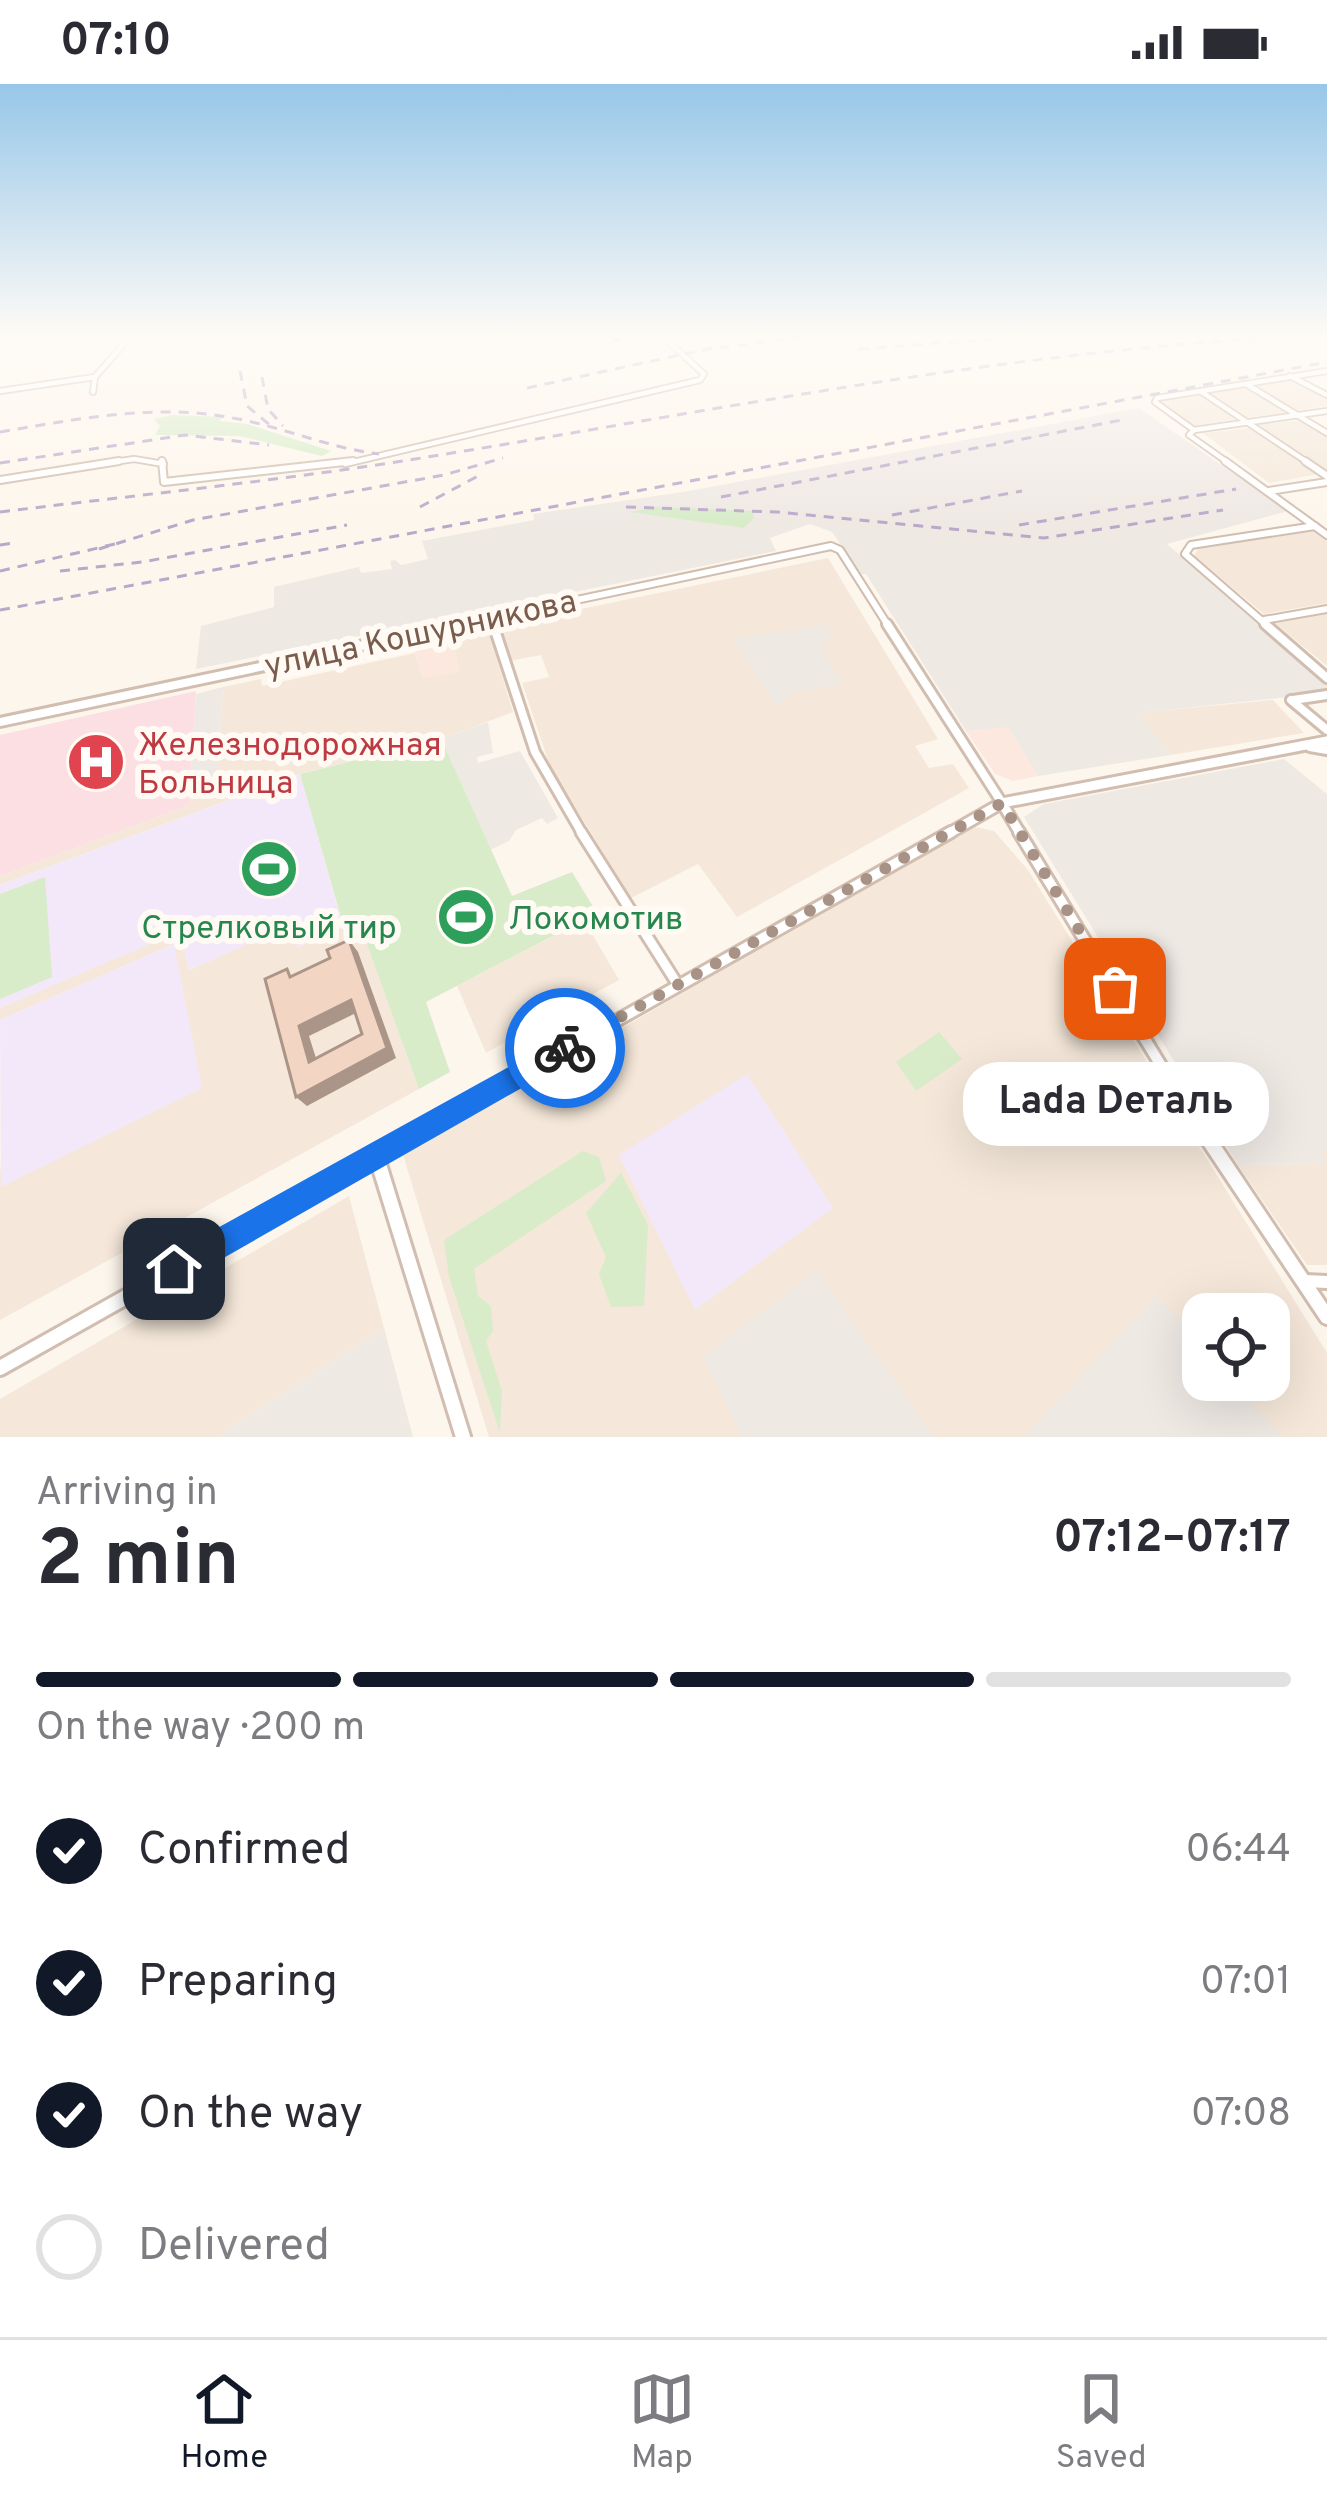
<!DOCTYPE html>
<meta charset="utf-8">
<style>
body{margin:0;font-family:Overpass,sans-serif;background:#f2f2f3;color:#2b2b33;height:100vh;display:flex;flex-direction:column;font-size:45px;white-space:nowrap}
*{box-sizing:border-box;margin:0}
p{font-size:39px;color:#7c7c81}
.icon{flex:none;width:66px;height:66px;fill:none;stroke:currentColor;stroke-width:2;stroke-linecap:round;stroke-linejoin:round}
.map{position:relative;height:1353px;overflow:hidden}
.details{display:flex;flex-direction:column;background:#fff;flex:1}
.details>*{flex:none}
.controls{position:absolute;left:1182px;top:1209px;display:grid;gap:24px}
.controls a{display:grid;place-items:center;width:108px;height:108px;border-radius:24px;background:#fff;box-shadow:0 12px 48px #0002;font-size:60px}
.pin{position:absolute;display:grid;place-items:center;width:102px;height:102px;color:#fff;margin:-51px;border-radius:24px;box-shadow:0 6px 18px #0006}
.courier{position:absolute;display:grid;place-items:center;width:120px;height:120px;margin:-60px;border:9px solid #1a73e8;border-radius:50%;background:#fff;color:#222;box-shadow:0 3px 15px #0007}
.bubble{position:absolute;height:84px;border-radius:36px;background:#fff;box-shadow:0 12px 48px #0002;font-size:39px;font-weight:700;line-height:84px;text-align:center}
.overview em{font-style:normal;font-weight:700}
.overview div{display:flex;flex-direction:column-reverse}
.overview{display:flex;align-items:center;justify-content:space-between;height:204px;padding:0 36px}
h1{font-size:78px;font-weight:700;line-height:90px}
.bar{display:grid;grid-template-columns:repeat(4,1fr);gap:18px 12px;align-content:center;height:144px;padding:0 36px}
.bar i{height:15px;border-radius:9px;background:#e1e1e2}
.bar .current{background:#111827}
.bar p{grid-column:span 4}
ol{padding:0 36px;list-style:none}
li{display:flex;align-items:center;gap:36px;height:132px}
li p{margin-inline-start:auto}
li .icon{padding:12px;border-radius:50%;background:#111827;color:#fff;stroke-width:4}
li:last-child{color:#7c7c81}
li i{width:66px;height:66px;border:6px solid #e1e1e2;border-radius:50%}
.status{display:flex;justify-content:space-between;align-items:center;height:84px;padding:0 60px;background:#fff;direction:ltr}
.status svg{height:33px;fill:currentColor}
.menu{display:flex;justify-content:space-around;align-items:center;height:168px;border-top:3px solid #e1e1e2;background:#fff;font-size:33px;color:#7c7c81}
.menu a{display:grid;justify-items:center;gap:6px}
.menu .current{color:#111827}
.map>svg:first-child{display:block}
</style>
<div class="status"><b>07:10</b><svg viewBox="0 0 49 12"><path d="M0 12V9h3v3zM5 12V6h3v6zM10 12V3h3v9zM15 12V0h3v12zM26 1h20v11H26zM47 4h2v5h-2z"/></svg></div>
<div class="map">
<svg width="1327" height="1353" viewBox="0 0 1327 1353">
<rect width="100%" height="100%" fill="#fdf6ec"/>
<!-- residential -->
<g fill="#f5e8da" fill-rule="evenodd">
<path d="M 1288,293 L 1327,314 L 1327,322 L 1294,327 L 1249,300 Z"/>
<path d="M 1244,301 L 1288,328 L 1245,334 L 1205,307 Z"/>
<path d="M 1198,308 L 1238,335 L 1192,342 L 1158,318 Z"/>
<path d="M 1301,336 L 1327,352 L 1327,389 L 1256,341 Z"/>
<path d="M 1249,344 L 1319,390 L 1269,399 L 1203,349 Z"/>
<path d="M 1315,447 L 1327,456 L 1327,519 L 1264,530 L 1194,472 L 1198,465 Z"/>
<path d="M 828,474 L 938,655 L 915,662 L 929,684 L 953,680 L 969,704 L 737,833 L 698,780 L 631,814 L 550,682 L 522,599 L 549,593 L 541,571 L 509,577 L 498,542 Z"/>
<path d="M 1327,529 L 1327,582 L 1275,539 Z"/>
<path d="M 488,545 L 513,628 L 441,655 L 299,690 L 0,801 L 0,792 L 189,721 L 190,705 L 217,698 L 223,603 L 261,595 L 262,602 L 415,569 L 423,594 L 459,587 L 452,553 Z"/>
<path d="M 1273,616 L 1304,649 L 1171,671 L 1137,629 Z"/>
<path d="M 971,742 L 994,747 L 1028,786 L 1327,1269 L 1327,1353 L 489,1353 L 403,1071 ZM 1203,1230 L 1269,1230 L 1269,1296 L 1203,1296 Z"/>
<path d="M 584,836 L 619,896 L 486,969 L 457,902 Z"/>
<path d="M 291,840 L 298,863 L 343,842 L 349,858 L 364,851 L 419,1005 L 0,1236 L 0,1079 L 2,1101 L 174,860 L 0,936 L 0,924 L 180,846 L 189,886 Z"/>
<path d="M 1320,1068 L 1327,1068 L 1327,1181 L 1307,1181 L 1238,1081 L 1325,1080 Z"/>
<path d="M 349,1112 L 384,1244 L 217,1353 L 0,1353 L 0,1315 Z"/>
</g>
<!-- commercial -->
<g fill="#fde8e0">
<path d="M 452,553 L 459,587 L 423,595 L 413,561 Z"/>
<path d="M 1000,640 L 1008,643 L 1038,692 L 1013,697 L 995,690 L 966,647 Z"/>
</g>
<!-- industrial -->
<g fill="#efe9e4">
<path d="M 1139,324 L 1288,427 L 1167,460 L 1327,598 L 1327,609 L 1138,629 L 1171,671 L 1038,692 L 1008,643 L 966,647 L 866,490 L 861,490 L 832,448 L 810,440 L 770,454 L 776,467 L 196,585 L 201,542 L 274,523 L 274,503 L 359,483 L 361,489 L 392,485 L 390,477 L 395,476 L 401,481 L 428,475 L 422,457 L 534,436 L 533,430 L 683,408 Z"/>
<path d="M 824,541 L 833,555 L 820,558 L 841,600 L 790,609 L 777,624 L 733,555 Z"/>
<path d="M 223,603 L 217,698 L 190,705 L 196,610 Z"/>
<path d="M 488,638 L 493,669 L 477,673 L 478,679 L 520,667 L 558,734 L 547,740 L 542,734 L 516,746 L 509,757 L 490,766 L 441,655 Z"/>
<path d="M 1284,675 L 1327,710 L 1327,1068 L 1321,1069 L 1326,1080 L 1238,1081 L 1024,733 L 1044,720 Z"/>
<path d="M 817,1187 L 934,1353 L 742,1353 L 703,1272 Z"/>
<path d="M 1157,1211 L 1203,1263 L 1203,1296 L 1232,1296 L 1281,1353 L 1024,1353 Z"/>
<path d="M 384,1244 L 413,1353 L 217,1353 Z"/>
</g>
<!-- education -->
<g fill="#f3e8fa">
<path d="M 300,690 L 343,842 L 297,863 L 290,841 L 189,886 L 180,847 L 0,924 L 0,801 Z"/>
<path d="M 174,860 L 202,1004 L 1,1103 L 0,936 Z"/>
<path d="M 747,990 L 833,1124 L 695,1226 L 619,1071 Z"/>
</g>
<!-- medical -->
<path fill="#fbdfe3" d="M 196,607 L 189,721 L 0,792 L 0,651 Z"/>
<!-- green -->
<g fill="#d8ecc9">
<path d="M 172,331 L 222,333 L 220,337 L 247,340 L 331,367 L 322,372 L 239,352 L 155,351 L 160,342 L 154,335 Z"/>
<path d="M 655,423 L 752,427 L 754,434 L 744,444 L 630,428 Z"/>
<path d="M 441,655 L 512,812 L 572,788 L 597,829 L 426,918 L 450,988 L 419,1005 L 364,852 L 348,858 L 300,690 Z"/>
<path d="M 45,793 L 52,893 L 0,915 L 0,810 Z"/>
<path d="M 939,948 L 962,975 L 916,1007 L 896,978 Z"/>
<path d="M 583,1067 L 599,1073 L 606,1097 L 474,1185 L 478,1212 L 491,1222 L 493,1247 L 486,1257 L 502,1307 L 500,1349 L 449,1193 L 444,1156 Z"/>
<path d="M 621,1089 L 648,1141 L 644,1222 L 611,1223 L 599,1190 L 606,1173 L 586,1129 Z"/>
</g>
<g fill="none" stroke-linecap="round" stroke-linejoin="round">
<!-- minor-far4 casing -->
<g stroke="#d1beb0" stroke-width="8">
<g id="minor-far4">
<path d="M 1290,292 L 1327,311"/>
<path d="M 1246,300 L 1327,349"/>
<path d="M 0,307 L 95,293"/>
<path d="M 1200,307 L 1310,380"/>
<path d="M 93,308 L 95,293 L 131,252"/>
<path d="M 1194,346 L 1155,318 L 1157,314 L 1327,287"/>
<path d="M 100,380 L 134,375 L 164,380"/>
<path d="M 345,380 L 700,296 L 704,290 L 662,252"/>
<path d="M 1230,380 L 1189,351 L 1194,346 L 1327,327"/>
</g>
</g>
<!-- minor-far3 casing -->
<g stroke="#d1beb0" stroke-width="10">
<g id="minor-far3">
<path d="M 162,377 L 164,398 L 353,377"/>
<path d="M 1225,377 L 1327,451"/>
<path d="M 1305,377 L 1327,392"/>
<path d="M 0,396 L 119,377"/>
<path d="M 1269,407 L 1327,398"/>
<path d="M 491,534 L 494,543"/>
<path d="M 1264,536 L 1327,525"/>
<path d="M 449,543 L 831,462 L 840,466 L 889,543"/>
<path d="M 1269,543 L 1185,470 L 1191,461 L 1315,442"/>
</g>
</g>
<!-- minor-far2 casing -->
<g stroke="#d1beb0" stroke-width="14">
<g id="minor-far2">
<path d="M 493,540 L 535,668 L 583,751"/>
<path d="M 887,540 L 1002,719"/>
<path d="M 1265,540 L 1327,594"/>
<path d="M 1291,616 L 1327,646"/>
<path d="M 1293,616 L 1327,611"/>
<path d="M 0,638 L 463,540"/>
<path d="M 1310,663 L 1327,666"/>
</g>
</g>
<!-- minor-far1 casing -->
<g stroke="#d1beb0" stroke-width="15">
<path id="minor-far1" d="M 581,748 L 678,901"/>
</g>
<!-- minor casing -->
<g stroke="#d1beb0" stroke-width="18">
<path id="minor" d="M 1305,1197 L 1327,1198"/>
</g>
<!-- tertiary-far2 casing -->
<g stroke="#d1beb0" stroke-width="15">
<g id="tertiary-far2">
<path d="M 1002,719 L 1021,751"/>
<path d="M 946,751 L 1002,719 L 1327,657"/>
</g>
</g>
<!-- tertiary-far1 casing -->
<g stroke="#d1beb0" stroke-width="16">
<g id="tertiary-far1">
<path d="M 1019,748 L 1182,1016"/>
<path d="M 476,1016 L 951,748"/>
</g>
</g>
<!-- tertiary casing -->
<g stroke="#d1beb0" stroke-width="20">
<g id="tertiary">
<path d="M 1180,1013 L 1327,1233"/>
<path d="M 376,1071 L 463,1353"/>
<path d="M 0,1284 L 481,1013"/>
</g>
</g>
<!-- minor-far4 -->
<use href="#minor-far4" stroke="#fff" stroke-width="4.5"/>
<!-- minor-far3 -->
<use href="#minor-far3" stroke="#fff" stroke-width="6"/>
<!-- minor-far2 -->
<use href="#minor-far2" stroke="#fff" stroke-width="8"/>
<!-- minor-far1 -->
<use href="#minor-far1" stroke="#fff" stroke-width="9"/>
<!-- minor -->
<use href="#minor" stroke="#fff" stroke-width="12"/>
<!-- tertiary-far2 -->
<use href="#tertiary-far2" stroke="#fff" stroke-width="9"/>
<!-- tertiary-far1 -->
<use href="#tertiary-far1" stroke="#fff" stroke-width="10"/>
<!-- tertiary -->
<use href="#tertiary" stroke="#fff" stroke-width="14"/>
<!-- rail -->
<g stroke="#b9a8c9" stroke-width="3" stroke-dasharray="10 8" stroke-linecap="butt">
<path d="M 859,265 L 1037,252"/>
<path d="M 702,266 L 813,252"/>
<path d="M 240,287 L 247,322 L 271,342"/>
<path d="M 262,293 L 268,325 L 283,342"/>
<path d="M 527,304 L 717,263"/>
<path d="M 0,348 C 77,335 156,319 233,334 C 283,343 329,364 379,370"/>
<path d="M 0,379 L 185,351 L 269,361"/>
<path d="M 721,413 L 1127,335"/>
<path d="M 420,423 L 478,392"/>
<path d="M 626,423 L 777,428 L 1044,454 L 1223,426"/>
<path d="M 0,428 C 138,411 277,397 415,375 C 709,328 998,268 1296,252"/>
<path d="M 892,431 L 1022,407"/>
<path d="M 1019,441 L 1236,405"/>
<path d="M 0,461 L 14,459"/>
<path d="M 99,465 L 193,436 L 444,391 L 503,374"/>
<path d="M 0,487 L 115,460"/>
<path d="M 60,487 L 142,478 L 347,441"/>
<path d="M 0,526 L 1327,278"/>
</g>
</g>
<!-- shaded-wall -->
<g fill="#aa9588">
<path d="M 612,252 L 621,252 L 621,257 L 613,259 Z"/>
<path d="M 349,856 L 358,868 L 396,974 L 307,1022 L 296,1013 L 387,964 Z"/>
<path d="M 351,916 L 360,927 L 309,952 L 320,987 L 309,978 L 299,942 Z"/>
</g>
<!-- building -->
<path fill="#f3d5c3" stroke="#aa9588" stroke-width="3" fill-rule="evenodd" d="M 349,856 L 387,964 L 296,1013 L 265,895 L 287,885 L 290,893 L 330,874 L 327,866 ZM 351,916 L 362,950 L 309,978 L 299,942 Z"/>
<!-- sky -->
<linearGradient id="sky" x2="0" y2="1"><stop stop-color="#97c7e8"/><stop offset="0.57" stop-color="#fefbf6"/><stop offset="1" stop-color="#fefbf6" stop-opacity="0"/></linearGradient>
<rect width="1327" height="441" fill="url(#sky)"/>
<!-- route -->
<path fill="#1a73e8" d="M 565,952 L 574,955 L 577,964 L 574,974 L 185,1196 L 174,1201 L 163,1196 L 159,1185 L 163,1174 Z"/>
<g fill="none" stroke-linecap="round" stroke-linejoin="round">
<!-- done -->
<path stroke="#a89285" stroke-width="12" stroke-dasharray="0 21.6" d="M 565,964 L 1002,719 L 1115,905"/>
</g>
<!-- icons -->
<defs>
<g id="hospital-disc" transform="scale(3)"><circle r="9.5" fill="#e0444e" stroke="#fffaf3"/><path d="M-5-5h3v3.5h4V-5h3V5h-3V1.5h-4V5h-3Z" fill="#fff"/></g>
<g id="stadium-disc" transform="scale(3)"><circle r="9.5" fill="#2e9e5b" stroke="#fffaf3"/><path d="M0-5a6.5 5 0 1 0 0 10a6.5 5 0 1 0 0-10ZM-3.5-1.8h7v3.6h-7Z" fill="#fff"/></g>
</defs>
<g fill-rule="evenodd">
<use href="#hospital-disc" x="96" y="678"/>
<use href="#stadium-disc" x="269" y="785"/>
<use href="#stadium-disc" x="466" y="833"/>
</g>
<g text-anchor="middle" stroke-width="12" stroke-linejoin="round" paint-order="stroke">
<!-- street labels -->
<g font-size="33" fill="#7a5c4d" stroke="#fffaf3">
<text transform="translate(420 548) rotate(-12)" y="12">улица Кошурникова</text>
</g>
<!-- health labels -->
<g font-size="33" fill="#be3a42" stroke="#fffaf3" text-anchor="start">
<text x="138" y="671">Железнодорожная<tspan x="138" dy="38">Больница</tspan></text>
</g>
<!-- leisure labels -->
<g font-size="33" fill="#27864d" stroke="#fffaf3" text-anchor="start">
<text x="508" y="845">Локомотив</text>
<text x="269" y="854" text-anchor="middle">Стрелковый тир</text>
</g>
</g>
</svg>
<div class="controls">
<a><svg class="icon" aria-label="locate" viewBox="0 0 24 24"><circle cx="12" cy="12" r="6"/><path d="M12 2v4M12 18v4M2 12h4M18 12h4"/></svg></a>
</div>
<div class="pin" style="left:1115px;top:905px;background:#ea580c"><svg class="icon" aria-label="bag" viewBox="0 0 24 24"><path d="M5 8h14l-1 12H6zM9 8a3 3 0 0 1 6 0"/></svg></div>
<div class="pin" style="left:174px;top:1185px;background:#1f2937"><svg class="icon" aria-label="home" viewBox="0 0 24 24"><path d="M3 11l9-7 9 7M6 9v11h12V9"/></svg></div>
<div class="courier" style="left:565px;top:964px"><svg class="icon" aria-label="bike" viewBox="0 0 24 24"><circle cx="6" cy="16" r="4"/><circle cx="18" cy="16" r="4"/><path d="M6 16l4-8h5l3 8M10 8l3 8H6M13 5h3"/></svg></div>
<div class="bubble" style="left:963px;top:978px;width:306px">Lada Dеталь</div>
</div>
<section class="details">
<div class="overview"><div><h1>2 min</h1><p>Arriving in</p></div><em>07:12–07:17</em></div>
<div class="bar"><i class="current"></i><i class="current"></i><i class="current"></i><i></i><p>On the way · 200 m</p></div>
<ol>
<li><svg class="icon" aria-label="check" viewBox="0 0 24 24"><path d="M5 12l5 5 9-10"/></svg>Confirmed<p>06:44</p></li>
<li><svg class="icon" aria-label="check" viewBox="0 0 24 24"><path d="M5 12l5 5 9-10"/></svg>Preparing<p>07:01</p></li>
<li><svg class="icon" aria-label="check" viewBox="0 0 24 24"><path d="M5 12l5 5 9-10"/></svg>On the way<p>07:08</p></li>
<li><i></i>Delivered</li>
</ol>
</section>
<nav class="menu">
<a class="current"><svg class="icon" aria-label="home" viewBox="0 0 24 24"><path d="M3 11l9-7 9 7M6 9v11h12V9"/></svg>Home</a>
<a><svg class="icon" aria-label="map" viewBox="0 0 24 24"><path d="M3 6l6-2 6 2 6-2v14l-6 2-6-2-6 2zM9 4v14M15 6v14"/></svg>Map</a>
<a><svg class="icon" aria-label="saved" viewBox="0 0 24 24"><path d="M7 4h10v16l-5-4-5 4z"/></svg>Saved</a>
</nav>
